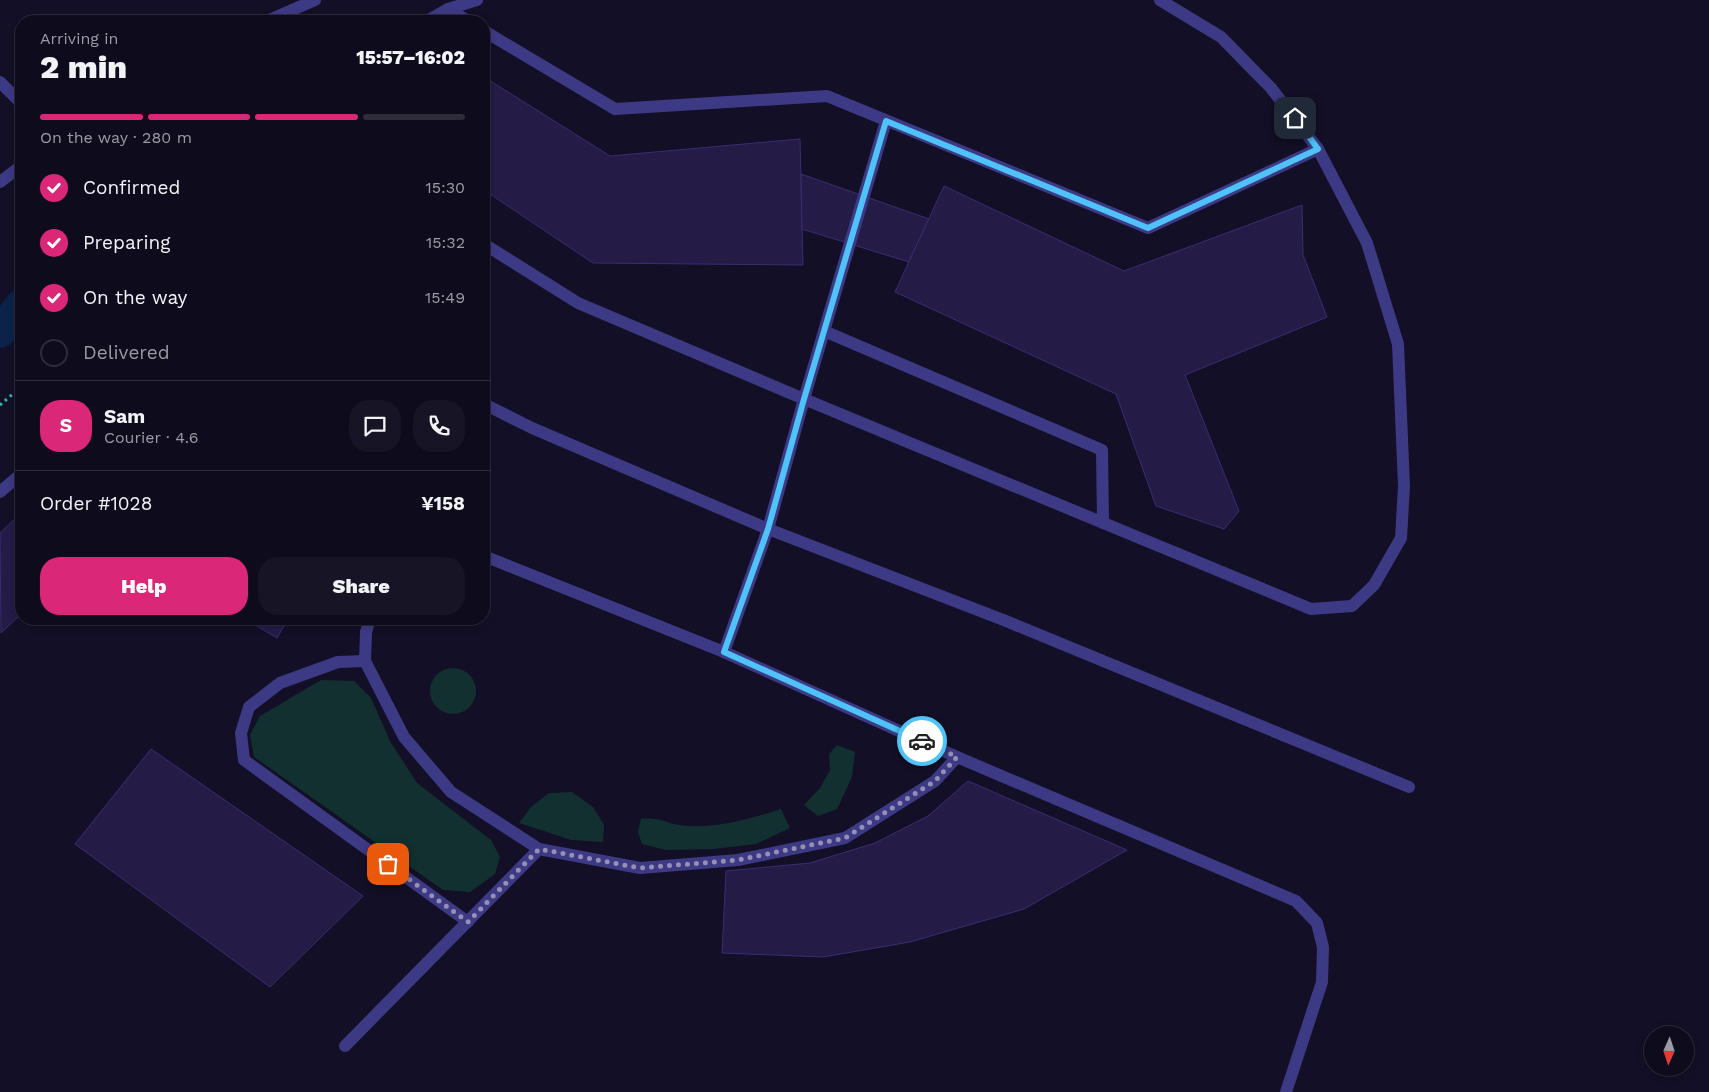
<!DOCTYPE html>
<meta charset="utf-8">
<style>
body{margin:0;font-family:"Work Sans",sans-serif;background:#171425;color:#f1f3f6;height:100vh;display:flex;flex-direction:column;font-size:19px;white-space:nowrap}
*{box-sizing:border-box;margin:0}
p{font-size:16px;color:#9b9ba3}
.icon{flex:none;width:28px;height:28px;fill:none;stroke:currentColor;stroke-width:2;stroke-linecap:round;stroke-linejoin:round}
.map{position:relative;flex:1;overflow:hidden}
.sheet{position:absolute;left:15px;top:15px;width:475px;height:610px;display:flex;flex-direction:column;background:#0e0b1c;border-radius:20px;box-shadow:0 2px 8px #0003,0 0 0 1px #2e2b3b}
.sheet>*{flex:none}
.needle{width:32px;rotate:183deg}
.tools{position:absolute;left:1644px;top:1026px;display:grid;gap:10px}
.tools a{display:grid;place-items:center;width:50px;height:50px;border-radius:50%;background:#0e0b1c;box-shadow:0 2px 8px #0003,0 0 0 1px #2e2b3b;font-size:25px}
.pin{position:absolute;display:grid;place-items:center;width:42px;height:42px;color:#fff;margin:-21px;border-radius:10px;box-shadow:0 2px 8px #0006}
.courier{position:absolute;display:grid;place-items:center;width:50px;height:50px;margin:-25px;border:4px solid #4fc3f7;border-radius:50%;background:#fff;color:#222;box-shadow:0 1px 6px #0007}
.summary em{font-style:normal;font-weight:800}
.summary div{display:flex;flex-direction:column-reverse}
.summary{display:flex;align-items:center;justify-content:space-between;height:85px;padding:0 25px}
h1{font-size:32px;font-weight:800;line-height:38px}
.bar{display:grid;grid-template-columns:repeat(4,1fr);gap:8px 5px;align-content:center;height:60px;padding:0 25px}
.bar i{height:6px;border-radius:4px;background:#2e2b3b}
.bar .active{background:#db2777}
.bar p{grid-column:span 4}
.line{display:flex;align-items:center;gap:12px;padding:0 25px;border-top:1px solid #2e2b3b}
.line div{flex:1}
.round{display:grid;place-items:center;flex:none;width:52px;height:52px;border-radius:20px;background:#171425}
ol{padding:0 25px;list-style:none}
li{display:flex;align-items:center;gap:15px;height:55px}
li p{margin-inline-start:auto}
li .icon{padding:5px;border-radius:50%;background:#db2777;color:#fff;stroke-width:4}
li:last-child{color:#9b9ba3}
li i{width:28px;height:28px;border:2px solid #2e2b3b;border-radius:50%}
.button{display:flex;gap:10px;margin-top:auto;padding:10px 25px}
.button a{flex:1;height:58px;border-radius:20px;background:#db2777;color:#fff;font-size:20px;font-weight:800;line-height:58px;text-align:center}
.button a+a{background:#171425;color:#f1f3f6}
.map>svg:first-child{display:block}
</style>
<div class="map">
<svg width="1709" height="1092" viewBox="0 0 1709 1092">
<rect width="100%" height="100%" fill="#130f26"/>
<!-- green -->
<g fill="#12302f">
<circle cx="453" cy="691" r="23"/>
<path d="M 321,680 L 354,681 L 371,698 L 390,741 L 417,783 L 491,840 L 500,857 L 495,874 L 470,892 L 443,890 L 254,757 L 250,735 L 260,716 Z"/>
<path d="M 837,745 L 855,752 L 852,777 L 837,809 L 818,816 L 804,805 L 820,788 L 830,770 L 829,754 Z"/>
<path d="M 572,792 L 593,807 L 604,825 L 603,842 L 571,840 L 519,823 L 531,807 L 549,793 Z"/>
<path d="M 781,809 L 790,828 L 756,844 L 713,849 L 666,850 L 642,844 L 638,832 L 641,819 C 660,817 662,822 679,825 C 712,830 750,819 781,809 Z"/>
</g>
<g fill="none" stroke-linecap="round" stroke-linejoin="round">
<!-- canal -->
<path stroke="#0c2248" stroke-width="32" d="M 0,332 L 21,305"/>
</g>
<!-- building -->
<g fill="#241b47" stroke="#3b2d73">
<path d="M 484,77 L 610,156 L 800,139 L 803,265 L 593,263 L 484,190 Z"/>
<path d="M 801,174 L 929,219 L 909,262 L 802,229 Z"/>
<path d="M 944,186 L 1124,271 L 1302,205 L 1303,255 L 1327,317 L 1185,375 L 1239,511 L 1224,529 L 1156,506 L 1116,394 L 895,292 Z"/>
<path d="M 21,513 L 21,614 L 1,633 L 0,533 Z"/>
<path d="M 245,619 L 288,619 L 277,638 Z"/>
<path d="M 151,749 L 363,896 L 270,987 L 75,844 Z"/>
<path d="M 968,781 L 1127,850 L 1024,909 L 910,942 L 823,957 L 722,953 L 726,871 L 810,863 L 875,843 L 928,816 Z"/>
</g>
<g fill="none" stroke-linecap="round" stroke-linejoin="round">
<!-- path -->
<path stroke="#2fb8b0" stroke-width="3" stroke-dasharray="2.5 4" stroke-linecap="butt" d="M 0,405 L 21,387"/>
<!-- service -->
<g stroke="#3d3a85" stroke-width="12">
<path d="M 448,9 L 468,21"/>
<path d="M 427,21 L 448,9 L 477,0"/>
<path d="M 484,31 L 615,109 L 827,96 L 1148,228 L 1318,149"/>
<path d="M 484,244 L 578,303 L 804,399 L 1311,609 L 1352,606 L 1374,585 L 1401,538 L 1404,486 L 1398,344 L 1367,243 L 1318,149 L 1271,88 L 1221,37 L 1160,0"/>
<path d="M 824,331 L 1102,450 L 1103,523"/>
<path d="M 0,492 L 21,474"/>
<path d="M 484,556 L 724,652 L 957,757 L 1296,901 L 1317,923 L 1323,947 L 1322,982 L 1286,1092"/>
<path d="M 370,619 L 366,632 L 365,661 L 338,662 L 280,683 L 249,707 L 241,733 L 244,760 L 468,922"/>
<path d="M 724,652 L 768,529 L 804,399 L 886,121"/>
<path d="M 365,661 L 404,737 L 451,792 L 539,849 L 640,868 L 738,860 L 845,838 L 935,781 L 957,757"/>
<path d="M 345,1046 L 539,849"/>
</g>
<!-- minor -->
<g stroke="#3d3a85" stroke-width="12">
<path d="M 267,21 L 315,0"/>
<path d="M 0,82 L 21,103"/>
<path d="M 0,182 L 21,166"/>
<path d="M 484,404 L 532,428 L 768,529 L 1006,621 L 1409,787"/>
</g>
</g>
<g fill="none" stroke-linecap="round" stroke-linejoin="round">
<!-- done -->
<path stroke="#948fb3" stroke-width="5" stroke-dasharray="0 9" d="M 388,864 L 468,922 L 539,849 L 640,868 L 738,860 L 845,838 L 935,781 L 957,757 L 922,741"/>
<!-- route -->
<path stroke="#4fc3f7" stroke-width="6" d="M 922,741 L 724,652 L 768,529 L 804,399 L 886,121 L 1148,228 L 1318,149 L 1295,118"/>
</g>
</svg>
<div class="tools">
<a><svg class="needle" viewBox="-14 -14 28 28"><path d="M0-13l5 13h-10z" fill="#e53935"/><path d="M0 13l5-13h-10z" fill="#9b9ba3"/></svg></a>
</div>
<div class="pin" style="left:388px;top:864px;background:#ea580c"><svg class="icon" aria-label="bag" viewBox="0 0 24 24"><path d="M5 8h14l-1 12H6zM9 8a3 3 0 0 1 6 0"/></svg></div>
<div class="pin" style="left:1295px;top:118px;background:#1f2937"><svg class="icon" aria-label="home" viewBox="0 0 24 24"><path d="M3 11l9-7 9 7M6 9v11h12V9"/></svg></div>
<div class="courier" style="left:922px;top:741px"><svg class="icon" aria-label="car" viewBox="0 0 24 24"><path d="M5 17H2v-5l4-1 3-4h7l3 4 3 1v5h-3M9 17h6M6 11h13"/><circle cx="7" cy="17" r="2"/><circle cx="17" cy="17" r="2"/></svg></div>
<section class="sheet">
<div class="summary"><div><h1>2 min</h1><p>Arriving in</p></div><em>15:57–16:02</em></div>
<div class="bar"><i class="active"></i><i class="active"></i><i class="active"></i><i></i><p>On the way · 280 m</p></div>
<ol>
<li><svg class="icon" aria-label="check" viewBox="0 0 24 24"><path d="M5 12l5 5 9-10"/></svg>Confirmed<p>15:30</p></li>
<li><svg class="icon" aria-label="check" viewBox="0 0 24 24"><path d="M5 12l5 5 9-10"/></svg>Preparing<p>15:32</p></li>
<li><svg class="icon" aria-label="check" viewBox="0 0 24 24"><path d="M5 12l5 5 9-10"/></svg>On the way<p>15:49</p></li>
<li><i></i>Delivered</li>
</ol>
<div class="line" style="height:90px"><b class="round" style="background:#db2777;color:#fff">S</b><div><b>Sam</b><p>Courier · 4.6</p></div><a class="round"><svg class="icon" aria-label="chat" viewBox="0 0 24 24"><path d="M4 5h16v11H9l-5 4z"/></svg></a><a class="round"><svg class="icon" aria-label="phone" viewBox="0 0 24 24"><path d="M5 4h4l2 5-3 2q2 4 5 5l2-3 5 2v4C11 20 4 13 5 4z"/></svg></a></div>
<div class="line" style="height:65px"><div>Order #1028</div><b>¥158</b></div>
<div class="button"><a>Help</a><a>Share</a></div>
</section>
</div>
